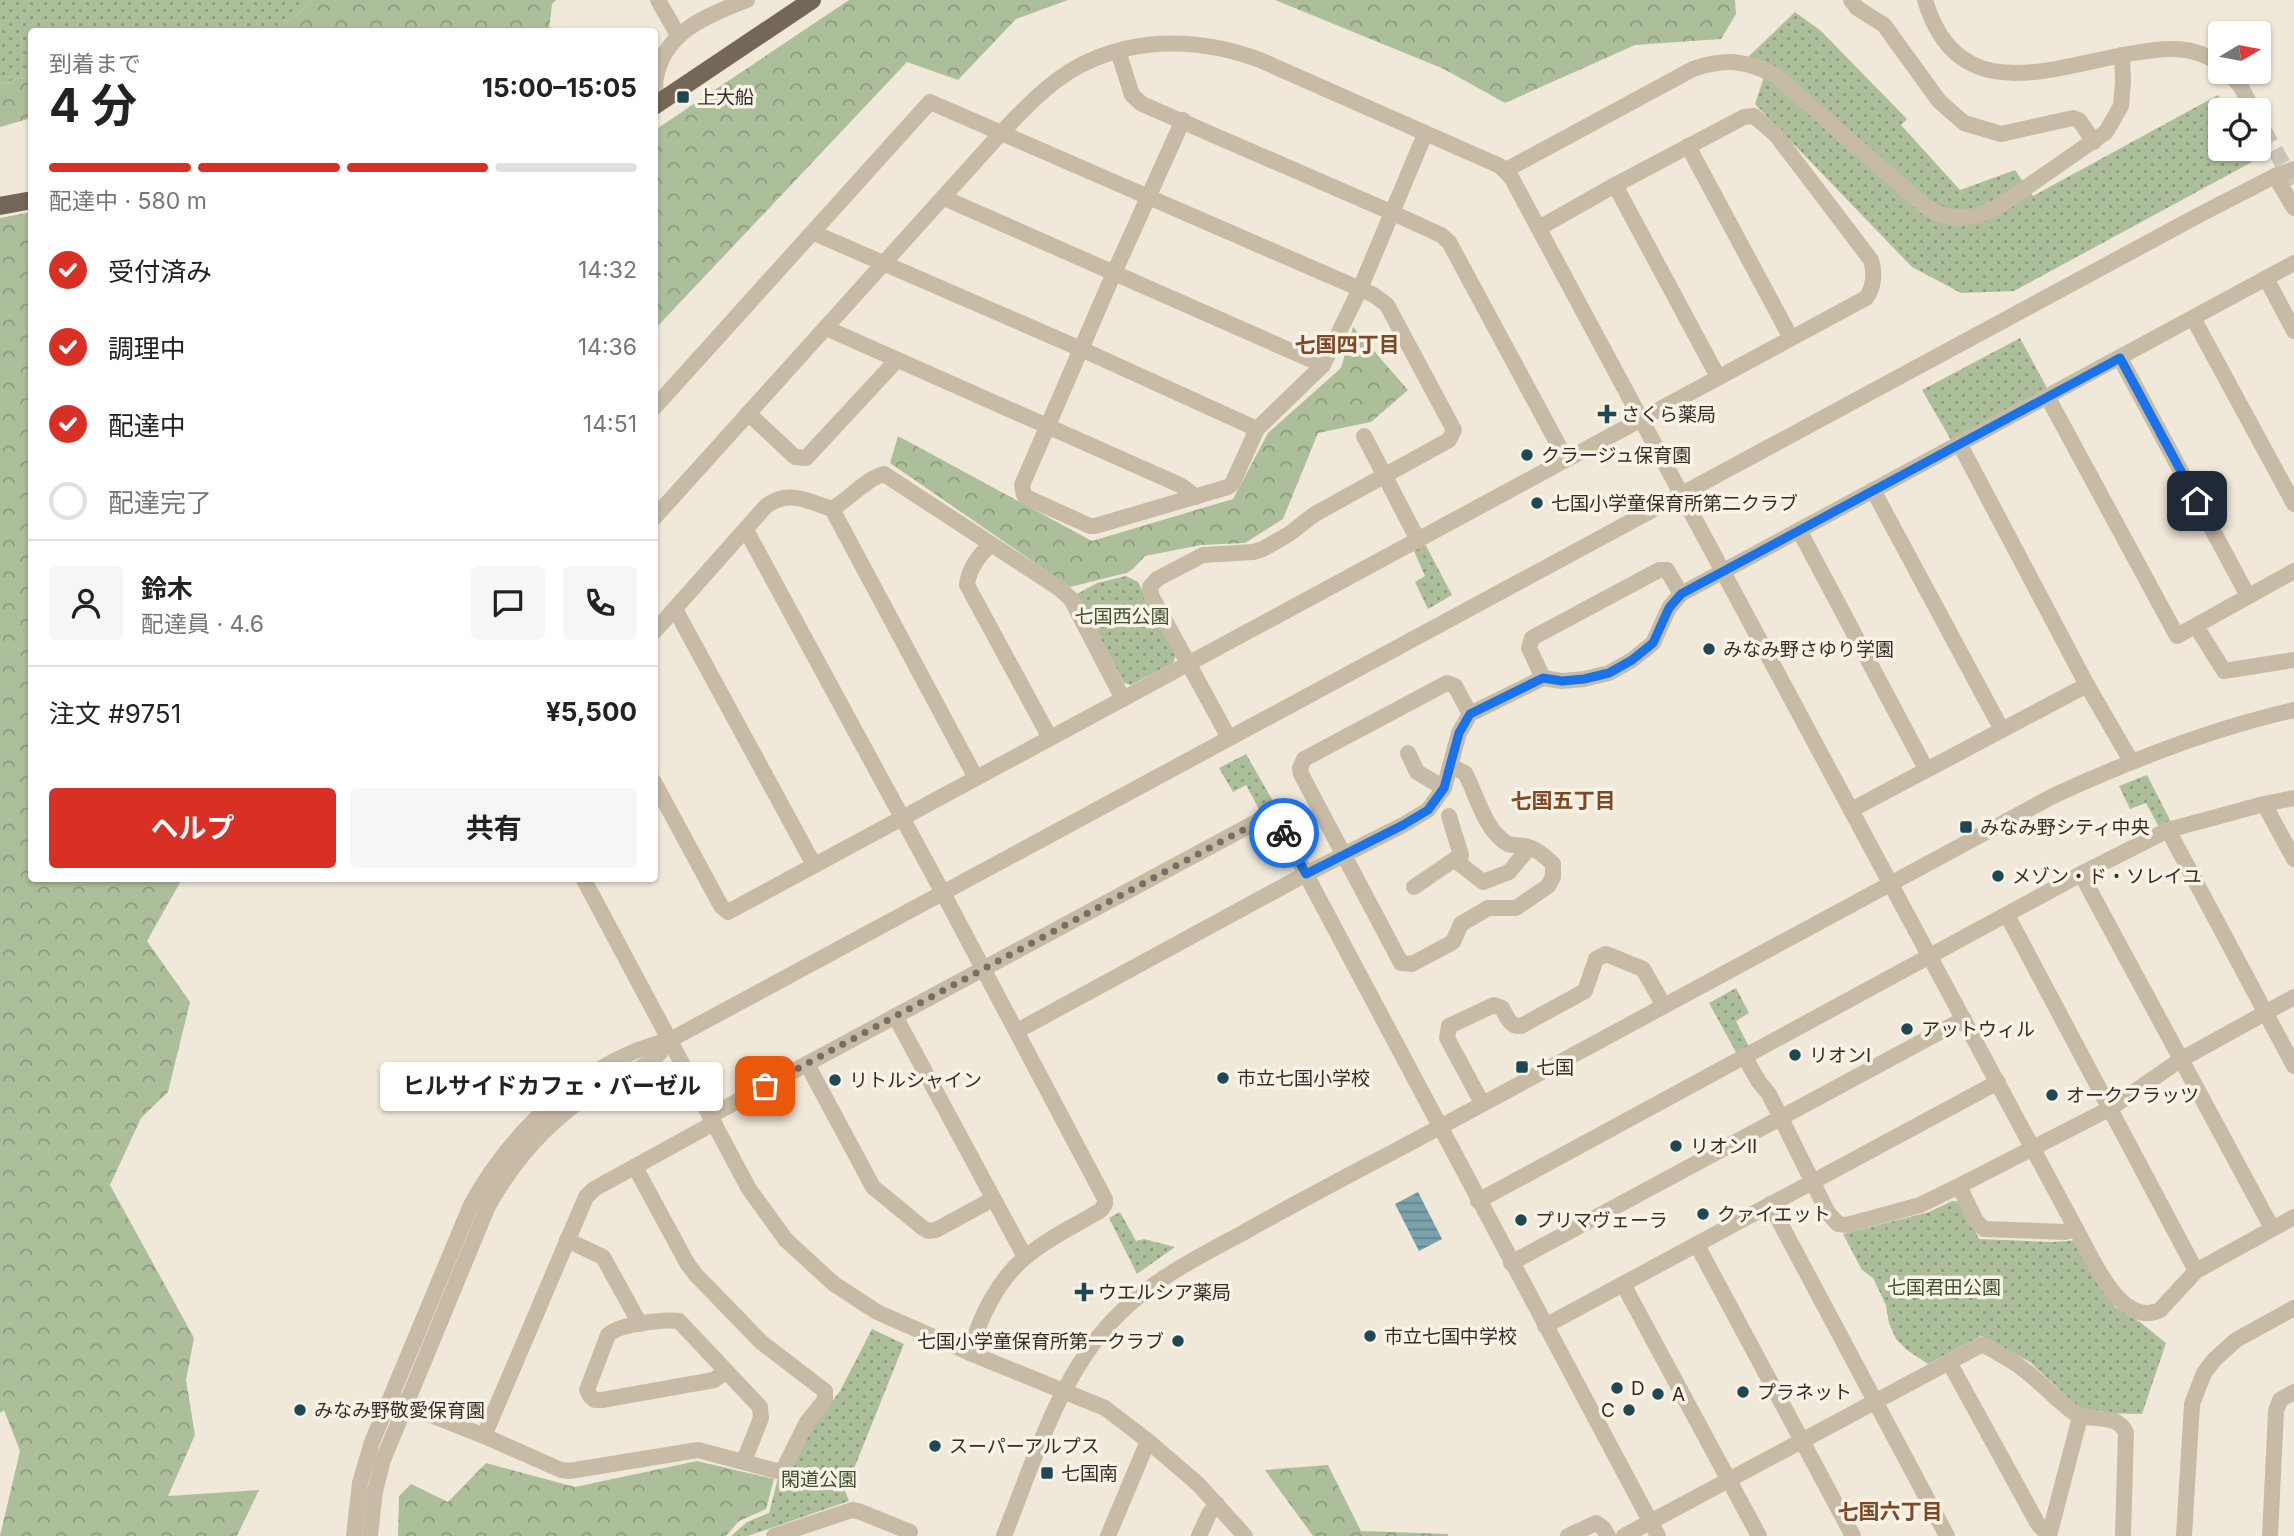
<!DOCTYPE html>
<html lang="ja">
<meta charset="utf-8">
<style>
body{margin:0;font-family:Inter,"Noto Sans JP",sans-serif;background:#f6f6f6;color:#222;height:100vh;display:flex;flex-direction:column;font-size:26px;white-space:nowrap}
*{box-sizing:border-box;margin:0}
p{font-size:23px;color:#767676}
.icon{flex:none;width:38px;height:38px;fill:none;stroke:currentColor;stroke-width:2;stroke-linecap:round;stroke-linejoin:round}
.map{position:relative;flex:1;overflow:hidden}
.details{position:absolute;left:28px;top:28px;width:630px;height:854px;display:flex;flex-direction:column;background:#fff;border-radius:7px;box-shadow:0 2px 5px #0004}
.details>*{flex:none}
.needle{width:46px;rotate:80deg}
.tools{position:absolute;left:2208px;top:21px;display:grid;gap:14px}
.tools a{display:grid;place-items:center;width:63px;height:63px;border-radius:7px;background:#fff;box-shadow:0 2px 5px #0004;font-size:35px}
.pin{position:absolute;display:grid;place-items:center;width:60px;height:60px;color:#fff;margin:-30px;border-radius:14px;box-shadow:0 4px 10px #0006}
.courier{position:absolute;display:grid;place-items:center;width:70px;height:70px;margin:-35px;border:5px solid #1a73e8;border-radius:50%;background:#fff;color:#222;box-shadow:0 2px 9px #0007}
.bubble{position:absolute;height:49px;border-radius:7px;background:#fff;box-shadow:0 2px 5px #0004;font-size:23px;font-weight:700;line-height:49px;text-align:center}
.head em{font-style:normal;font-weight:700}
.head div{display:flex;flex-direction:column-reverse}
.head{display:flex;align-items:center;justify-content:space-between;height:119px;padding:0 21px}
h1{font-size:46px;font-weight:700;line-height:52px}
.bar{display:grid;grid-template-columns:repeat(4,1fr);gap:10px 7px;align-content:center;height:84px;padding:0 21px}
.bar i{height:9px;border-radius:5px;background:#e0e0e0}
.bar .selected{background:#d93025}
.bar p{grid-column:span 4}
.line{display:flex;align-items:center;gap:18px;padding:0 21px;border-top:2px solid #e0e0e0}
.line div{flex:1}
.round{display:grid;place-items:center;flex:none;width:74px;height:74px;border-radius:7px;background:#f6f6f6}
ol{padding:0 21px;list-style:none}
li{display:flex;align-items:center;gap:21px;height:77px}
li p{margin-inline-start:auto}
li .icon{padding:7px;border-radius:50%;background:#d93025;color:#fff;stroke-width:4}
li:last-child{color:#767676}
li i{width:38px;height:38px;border:4px solid #e0e0e0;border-radius:50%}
.button{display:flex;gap:14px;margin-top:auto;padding:14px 21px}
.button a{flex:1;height:80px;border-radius:7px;background:#d93025;color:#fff;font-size:28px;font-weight:700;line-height:80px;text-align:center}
.button a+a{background:#f6f6f6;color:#222}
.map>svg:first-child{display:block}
</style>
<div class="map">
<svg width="2294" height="1536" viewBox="0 0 2294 1536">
<defs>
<pattern id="green-dots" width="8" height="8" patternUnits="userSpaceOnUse" patternTransform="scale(1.75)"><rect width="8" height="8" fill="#adbe9b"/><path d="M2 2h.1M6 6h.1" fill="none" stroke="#8e9b7e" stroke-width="1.8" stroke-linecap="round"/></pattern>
<pattern id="forest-crowns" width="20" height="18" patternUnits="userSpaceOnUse" patternTransform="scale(1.75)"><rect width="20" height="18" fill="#adbe9b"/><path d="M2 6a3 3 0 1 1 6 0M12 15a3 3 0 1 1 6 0" fill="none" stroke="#8e9b7e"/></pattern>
<pattern id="water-rules" width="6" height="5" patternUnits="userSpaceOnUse" patternTransform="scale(1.75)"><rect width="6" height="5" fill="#7aa2ac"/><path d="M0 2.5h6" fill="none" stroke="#65848c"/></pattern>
</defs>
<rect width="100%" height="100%" fill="#f0e9da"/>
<!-- green -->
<g fill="url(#green-dots)">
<path d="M 0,0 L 314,0 L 287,22 L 265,31 L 32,32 L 31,75 L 0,84 Z"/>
<path d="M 1795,12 L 1821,31 L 1907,119 L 1901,125 L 1960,190 L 2015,170 L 2033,196 L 2218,95 L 2226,110 L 2221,110 L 2221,149 L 2245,149 L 2252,162 L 2014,291 L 1961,293 L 1912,267 L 1755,104 L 1764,77 L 1747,58 Z"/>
<path d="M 2020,338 L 2047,388 L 1951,440 L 1922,390 Z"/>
<path d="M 1425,544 L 1452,595 L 1428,609 L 1415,582 L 1425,576 L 1414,551 Z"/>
<path d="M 1126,576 L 1138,582 L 1176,655 L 1173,663 L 1131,685 L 1124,683 L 1077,594 L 1097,583 Z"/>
<path d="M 1246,754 L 1274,803 L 1260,811 L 1246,785 L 1233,792 L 1219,768 Z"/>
<path d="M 2147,775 L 2171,822 L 2159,827 L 2146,803 L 2130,809 L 2119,786 Z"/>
<path d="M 1736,988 L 1749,1013 L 1736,1021 L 1749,1047 L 1737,1054 L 1709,1003 Z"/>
<path d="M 1952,1201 L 1960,1202 L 1979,1239 L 2053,1242 L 2078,1240 L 2115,1307 L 2140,1322 L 2166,1343 L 2142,1414 L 2084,1413 L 2030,1362 L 1981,1336 L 1928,1364 L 1907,1350 L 1896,1339 L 1889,1323 L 1886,1305 L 1873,1278 L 1862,1270 L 1843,1234 L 1929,1212 Z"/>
<path d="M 1120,1212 L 1136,1241 L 1144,1239 L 1175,1247 L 1137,1274 L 1109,1218 Z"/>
<path d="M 872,1329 L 904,1344 L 845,1491 L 849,1501 L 748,1536 L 731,1536 L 747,1522 L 769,1513 L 778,1478 L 788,1479 L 808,1433 L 840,1391 Z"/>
</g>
<!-- forest -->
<g fill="url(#forest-crowns)">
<path d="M 314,0 L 556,0 L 552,4 L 549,31 L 265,31 L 287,22 Z"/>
<path d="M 849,0 L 1068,0 L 1016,19 L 958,80 L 907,62 L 655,329 L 655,130 Z"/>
<path d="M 1275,0 L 1735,0 L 1736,14 L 1721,39 L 1635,45 L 1505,103 L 1444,69 Z"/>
<path d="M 31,75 L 31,118 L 0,127 L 0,84 Z"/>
<path d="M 31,212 L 32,878 L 182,879 L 147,941 L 190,1002 L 168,1092 L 141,1118 L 110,1185 L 194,1338 L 186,1380 L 195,1435 L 168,1496 L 259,1490 L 237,1536 L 0,1536 L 20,1451 L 4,1410 L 0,1413 L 0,218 Z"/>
<path d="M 1353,327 L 1408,390 L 1371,422 L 1318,433 L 1283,519 L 1245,543 L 1201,545 L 1145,556 L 1133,569 L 1126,573 L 1070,587 L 890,463 L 898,436 L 1092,541 L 1233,499 L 1268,433 L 1341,368 Z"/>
<path d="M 697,1461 L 774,1479 L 766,1509 L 739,1521 L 726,1536 L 398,1536 L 399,1496 L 411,1484 L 448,1502 L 486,1463 L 575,1487 Z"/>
<path d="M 1328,1465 L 1361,1531 L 1448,1534 L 1448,1536 L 1313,1536 L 1265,1470 Z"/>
</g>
<!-- water -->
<path fill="url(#water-rules)" d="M 1418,1192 L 1442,1239 L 1419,1251 L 1395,1204 Z"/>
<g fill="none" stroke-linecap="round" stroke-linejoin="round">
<!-- minor-tunnel -->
<path stroke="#cac3b6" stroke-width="16" stroke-dasharray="16 8" stroke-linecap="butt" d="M 2263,129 L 2294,184"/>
<!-- minor -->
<g stroke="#c8bba6" stroke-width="16">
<path d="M 658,0 L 678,35"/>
<path d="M 1851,0 L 1857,8 L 1884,25 L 1939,101 L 1964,123 L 2001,134 L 2073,118 L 2079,120 L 2094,142"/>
<path d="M 1925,0 C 1957,107 2047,69 2128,54 C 2161,48 2192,43 2221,65"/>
<path d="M 1118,51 L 1132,95 L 1142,104 L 1393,213 L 1441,235 L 1449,242 L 1566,459"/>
<path d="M 2228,72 L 2241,87 L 2253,110"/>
<path d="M 657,105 C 656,96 654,86 656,78 C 664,31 709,15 747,0"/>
<path d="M 1183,120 L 1114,273 L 1022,485 L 1024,495 L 1028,498 L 1090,526 L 1095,526 L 1228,487 L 1232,484 L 1257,429 L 1323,365 L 1360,289 L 1425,134"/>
<path d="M 2259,121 L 2263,129"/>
<path d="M 1688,146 L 1791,338"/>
<path d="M 1506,170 L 1693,69 C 1725,58 1744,60 1775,75 L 1927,208 C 1953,223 1976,220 2001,205 L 2106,132 L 2121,106 L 2123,82 L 2122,55"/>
<path d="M 2275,176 L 2294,208"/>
<path d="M 1615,185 L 1718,377"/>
<path d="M 944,198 L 1323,365"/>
<path d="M 814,233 L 1081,349 L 1257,429"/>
<path d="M 2266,278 L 2294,331"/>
<path d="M 2193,318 L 2294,504"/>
<path d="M 826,328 L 1180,485 L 1196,497"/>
<path d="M 2120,358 L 2248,596"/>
<path d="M 2047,396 L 2177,636 L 2294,571"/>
<path d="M 654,408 L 930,102 L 1374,295 L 1387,305 L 1454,430 L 1449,440 L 1315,514 L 1289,534 L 1263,549 L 1253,552 L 1203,555 L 1157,579 L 1150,587 L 1151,595 L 1229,738"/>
<path d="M 748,413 L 795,457 L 806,458 L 897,360"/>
<path d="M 1364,436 L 1418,540"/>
<path d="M 1959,443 L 2087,685 L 2131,761"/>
<path d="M 1873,490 L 2002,730"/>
<path d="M 832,509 L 976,778"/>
<path d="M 654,518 L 1002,132 C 1025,108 1049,82 1079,66 C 1136,36 1201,38 1260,60 L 1500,166 L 1511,177 L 2076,1229 C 2091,1255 2120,1329 2160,1310 L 2196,1271 L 2294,1217"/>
<path d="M 746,530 L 943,893 L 1105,1199 L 1105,1204 L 1101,1210 C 1077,1225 1049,1237 1027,1256 C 998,1279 979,1318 970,1353"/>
<path d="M 1799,530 L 1926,769"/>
<path d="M 990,545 C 978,557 969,568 967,585 L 1050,738"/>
<path d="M 675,609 L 814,865"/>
<path d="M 2196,626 L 2224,671 L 2294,660"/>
<path d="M 654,632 L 766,506 C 790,489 807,501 832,509 C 849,499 867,478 884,474 L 1060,589 L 1071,599 L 1123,699"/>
<path d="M 1543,678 L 1529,648 L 1532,638 L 1659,570 L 1667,570 L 1681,594"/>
<path d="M 1408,753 L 1417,772 L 1444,788"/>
<path d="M 1450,766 L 1465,773 C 1477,795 1484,830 1508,844 C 1513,846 1520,845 1525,846 C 1536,848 1545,856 1553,864 L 1553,877 L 1548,886 L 1516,908 L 1488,908 L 1461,924 L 1453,942 L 1412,964 L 1401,963 L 1301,774 L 1300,768 L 1304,759 L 1447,683 L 1455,686 L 1470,714"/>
<path d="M 654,782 L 721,906 L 728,912 L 1866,298 C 1874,288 1875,272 1871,260 L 1776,135 L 1754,116 L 1744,117 L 1615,185 L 1539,228"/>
<path d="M 2264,804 L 2294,859"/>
<path d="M 1851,810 L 2087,685"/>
<path d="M 2168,830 L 2294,1066"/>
<path d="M 1455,860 L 1483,882 L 1509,872 L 1529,848"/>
<path d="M 2081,874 L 2272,1228"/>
<path d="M 583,878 L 749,1189 L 786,1240 L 834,1284 L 877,1312 L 970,1353 L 1105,1408 L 1148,1441 L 1198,1484 L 1245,1536"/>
<path d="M 1414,887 L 1461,855 L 1449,816"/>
<path d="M 2007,915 L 2196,1271"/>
<path d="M 895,1016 L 1025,1257"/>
<path d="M 1017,1031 L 1306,874 L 1403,825 L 1428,810 L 1444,788 L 1459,733 L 1470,714 L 1543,678 L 1562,681 L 1584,679 L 1609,673 L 1632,660 L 1653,643 L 1669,608 L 1681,594 L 2294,263"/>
<path d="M 1744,1056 L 1759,1082 L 1769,1094 L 1828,1213 L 1838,1224 L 1847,1225 L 1920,1205 L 1959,1186 L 2111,1108 L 2180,1060 L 2294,997"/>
<path d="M 807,1064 L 873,1187 L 923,1228 L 928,1231 L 936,1230 L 993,1199"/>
<path d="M 1482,1103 L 1447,1038 L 1449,1026 L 1494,1005 L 1502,1008 C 1507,1017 1510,1027 1521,1026 L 1585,991 L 1596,959 L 1606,954 L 1643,969 L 1664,1006"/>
<path d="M 710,1116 L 1269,815 L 1276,818 L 1658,1536"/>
<path d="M 1959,1186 L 1976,1221 L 1984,1229 L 2065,1232 L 2076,1229"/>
<path d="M 1478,1201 L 2081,874 L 2168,830 L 2264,804 L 2294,798"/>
<path d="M 1770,1204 L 1947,1536"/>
<path d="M 567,1240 L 603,1257 L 640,1324"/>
<path d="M 1697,1245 L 1853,1536"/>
<path d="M 1511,1263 L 1964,1019"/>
<path d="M 1623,1284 L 1759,1536"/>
<path d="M 1545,1326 L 1998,1082"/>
<path d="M 1949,1362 L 2038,1524 L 2049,1536"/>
<path d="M 726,1371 L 714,1380 L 602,1400 L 595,1400 L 590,1396 L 587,1390 L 608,1335 C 619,1324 663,1319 679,1321 L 760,1407 L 761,1418 L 744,1461"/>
<path d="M 391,1399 L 484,1436 L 561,1470 L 569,1471 L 698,1450 L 777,1471 L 783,1470 L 807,1422 L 825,1400 L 825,1391 L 761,1342 L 696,1275 L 687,1263 L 635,1167"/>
<path d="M 484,1436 L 586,1197 L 594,1189 L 714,1123"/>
<path d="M 354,1536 L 360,1483 L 372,1442 L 471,1205 C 512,1130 586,1060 670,1040 L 2201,214 L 2275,176 L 2294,169"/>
<path d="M 370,1536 L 375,1491 L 383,1460 L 488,1206 C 514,1160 550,1119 595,1091 C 613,1079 635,1073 653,1060 C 659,1055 665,1046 670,1040"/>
<path d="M 774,1536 L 852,1510 L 858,1511 L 910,1532 L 908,1536"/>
<path d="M 1004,1536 C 1033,1463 1059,1376 1114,1319 C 1150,1281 1196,1258 1241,1234 C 1306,1197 1373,1163 1440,1127 C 1645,1017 1849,906 2053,796 C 2131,760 2210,729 2294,710"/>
<path d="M 1108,1536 L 1148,1441"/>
<path d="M 1199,1536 L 1209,1514 L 1217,1504"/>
<path d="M 1568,1536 L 1596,1523 L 1603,1528 L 1608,1536"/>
<path d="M 1624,1536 L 1981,1345 C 1990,1347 1997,1353 2005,1357 C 2032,1372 2049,1394 2073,1412 C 2089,1424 2118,1411 2126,1433 L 2123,1536"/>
<path d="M 2049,1536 L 2080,1417"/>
<path d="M 2184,1536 L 2192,1404 L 2204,1373 L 2214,1360 L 2236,1340 L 2294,1308"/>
<path d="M 2270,1536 L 2276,1411 L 2280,1400 L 2294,1392"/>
</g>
<!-- major -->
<g stroke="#756758" stroke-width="18">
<path d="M 654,106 L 812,0"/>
<path d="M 0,206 L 32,200"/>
</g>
</g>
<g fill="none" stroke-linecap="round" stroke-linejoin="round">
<!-- done -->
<path stroke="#766f66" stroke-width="7" stroke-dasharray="0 12.6" d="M 765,1086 L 1269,816 L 1276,818 L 1284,833"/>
<!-- route -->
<path stroke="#1a73e8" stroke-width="9" d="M 1284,833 L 1306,874 L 1403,825 L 1428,810 L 1444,788 L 1459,733 L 1470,714 L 1543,678 L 1562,681 L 1584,679 L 1609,673 L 1632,660 L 1653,643 L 1669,608 L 1681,594 L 2120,358 L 2197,501"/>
</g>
<!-- markers -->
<g fill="#1e4854" stroke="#f8f3e6" stroke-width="2.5">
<rect x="676" y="90" width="14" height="14" rx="3.5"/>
<path d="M1603.5 403.5h7v7h7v7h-7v7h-7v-7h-7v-7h7z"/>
<circle cx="1527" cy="455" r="7"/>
<circle cx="1537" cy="503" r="7"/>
<circle cx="1709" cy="649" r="7"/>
<rect x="1959" y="820" width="14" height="14" rx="3.5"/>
<circle cx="1998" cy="876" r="7"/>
<circle cx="1907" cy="1029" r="7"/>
<circle cx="1795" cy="1055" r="7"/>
<rect x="1515" y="1060" width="14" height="14" rx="3.5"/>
<circle cx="1223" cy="1078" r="7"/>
<circle cx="835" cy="1080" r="7"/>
<circle cx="2052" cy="1095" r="7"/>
<circle cx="1676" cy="1146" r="7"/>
<circle cx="1703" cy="1214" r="7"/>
<circle cx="1521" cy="1220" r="7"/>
<path d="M1080.5 1281.5h7v7h7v7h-7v7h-7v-7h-7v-7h7z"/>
<circle cx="1370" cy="1336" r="7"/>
<circle cx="1178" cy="1341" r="7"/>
<circle cx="1617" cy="1388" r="7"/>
<circle cx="1743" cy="1392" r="7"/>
<circle cx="1658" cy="1394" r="7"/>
<circle cx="300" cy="1410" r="7"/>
<circle cx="1629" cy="1410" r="7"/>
<circle cx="935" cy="1446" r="7"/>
<rect x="1040" y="1466" width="14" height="14" rx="3.5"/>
</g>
<g text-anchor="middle" stroke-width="7" stroke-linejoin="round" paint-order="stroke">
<!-- poi labels -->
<g font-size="19" fill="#342d27" stroke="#f8f3e6" text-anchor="start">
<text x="697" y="104">上大船</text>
<text x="1621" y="421">さくら薬局</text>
<text x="1541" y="462">クラージュ保育園</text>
<text x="1551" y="510">七国小学童保育所第二クラブ</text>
<text x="1723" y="656">みなみ野さゆり学園</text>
<text x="1980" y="834">みなみ野シティ中央</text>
<text x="2012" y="883">メゾン・ド・ソレイユ</text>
<text x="1921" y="1036">アットウィル</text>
<text x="1809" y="1062">リオンⅠ</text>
<text x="1536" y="1074">七国</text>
<text x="1237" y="1085">市立七国小学校</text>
<text x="849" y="1087">リトルシャイン</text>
<text x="2066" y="1102">オークフラッツ</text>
<text x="1690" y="1153">リオンⅡ</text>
<text x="1717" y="1221">クァイエット</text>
<text x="1535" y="1227">プリマヴェーラ</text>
<text x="1098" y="1299">ウエルシア薬局</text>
<text x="1384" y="1343">市立七国中学校</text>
<text x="1164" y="1348" text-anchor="end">七国小学童保育所第一クラブ</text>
<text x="1631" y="1395">D</text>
<text x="1757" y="1399">プラネット</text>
<text x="1672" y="1401">A</text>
<text x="314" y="1417">みなみ野敬愛保育園</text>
<text x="1615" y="1417" text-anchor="end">C</text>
<text x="949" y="1453">スーパーアルプス</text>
<text x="1061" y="1480">七国南</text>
</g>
<!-- park labels -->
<g font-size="19" fill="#3e512c" stroke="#f8f3e6">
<text x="1122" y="623">七国西公園</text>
<text x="1944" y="1294">七国君田公園</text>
<text x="819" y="1486">閑道公園</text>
</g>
<!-- neighbourhood labels -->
<g font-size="21" font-weight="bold" fill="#7f4824" stroke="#f8f3e6">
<text x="1347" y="352">七国四丁目</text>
<text x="1563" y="808">七国五丁目</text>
<text x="1890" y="1519">七国六丁目</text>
</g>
</g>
</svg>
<div class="tools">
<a><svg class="needle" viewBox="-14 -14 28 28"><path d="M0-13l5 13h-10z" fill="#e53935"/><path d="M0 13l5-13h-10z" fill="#767676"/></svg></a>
<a><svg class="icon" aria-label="locate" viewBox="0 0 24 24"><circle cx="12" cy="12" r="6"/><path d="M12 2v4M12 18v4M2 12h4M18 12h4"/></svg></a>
</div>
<div class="pin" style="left:765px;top:1086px;background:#ea580c"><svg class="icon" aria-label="bag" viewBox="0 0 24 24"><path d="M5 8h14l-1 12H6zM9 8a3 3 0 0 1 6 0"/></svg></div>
<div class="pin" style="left:2197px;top:501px;background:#1f2937"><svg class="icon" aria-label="home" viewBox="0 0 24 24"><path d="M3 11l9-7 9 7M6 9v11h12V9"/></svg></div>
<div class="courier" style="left:1284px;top:833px"><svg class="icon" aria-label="bike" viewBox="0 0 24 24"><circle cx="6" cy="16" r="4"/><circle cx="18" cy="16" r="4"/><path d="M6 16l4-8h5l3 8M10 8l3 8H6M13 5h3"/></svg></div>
<div class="bubble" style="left:380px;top:1062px;width:343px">ヒルサイドカフェ・バーゼル</div>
<section class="details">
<div class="head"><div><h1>4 分</h1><p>到着まで</p></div><em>15:00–15:05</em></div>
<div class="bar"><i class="selected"></i><i class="selected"></i><i class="selected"></i><i></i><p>配達中 · 580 m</p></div>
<ol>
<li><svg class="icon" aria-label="check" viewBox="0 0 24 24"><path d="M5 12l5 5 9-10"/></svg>受付済み<p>14:32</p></li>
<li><svg class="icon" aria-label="check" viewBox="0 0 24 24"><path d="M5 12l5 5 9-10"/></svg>調理中<p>14:36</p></li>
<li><svg class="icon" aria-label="check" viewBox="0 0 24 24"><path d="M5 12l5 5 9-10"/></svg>配達中<p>14:51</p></li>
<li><i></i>配達完了</li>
</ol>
<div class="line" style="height:126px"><a class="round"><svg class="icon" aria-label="person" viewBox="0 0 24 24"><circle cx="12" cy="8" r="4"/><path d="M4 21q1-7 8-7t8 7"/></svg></a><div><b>鈴木</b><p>配達員 · 4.6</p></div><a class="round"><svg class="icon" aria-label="chat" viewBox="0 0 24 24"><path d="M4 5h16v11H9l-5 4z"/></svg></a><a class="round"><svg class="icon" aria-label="phone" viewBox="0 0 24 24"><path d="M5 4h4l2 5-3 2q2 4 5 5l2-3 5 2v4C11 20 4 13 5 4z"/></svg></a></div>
<div class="line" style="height:91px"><div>注文 #9751</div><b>¥5,500</b></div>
<div class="button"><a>ヘルプ</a><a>共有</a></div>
</section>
</div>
